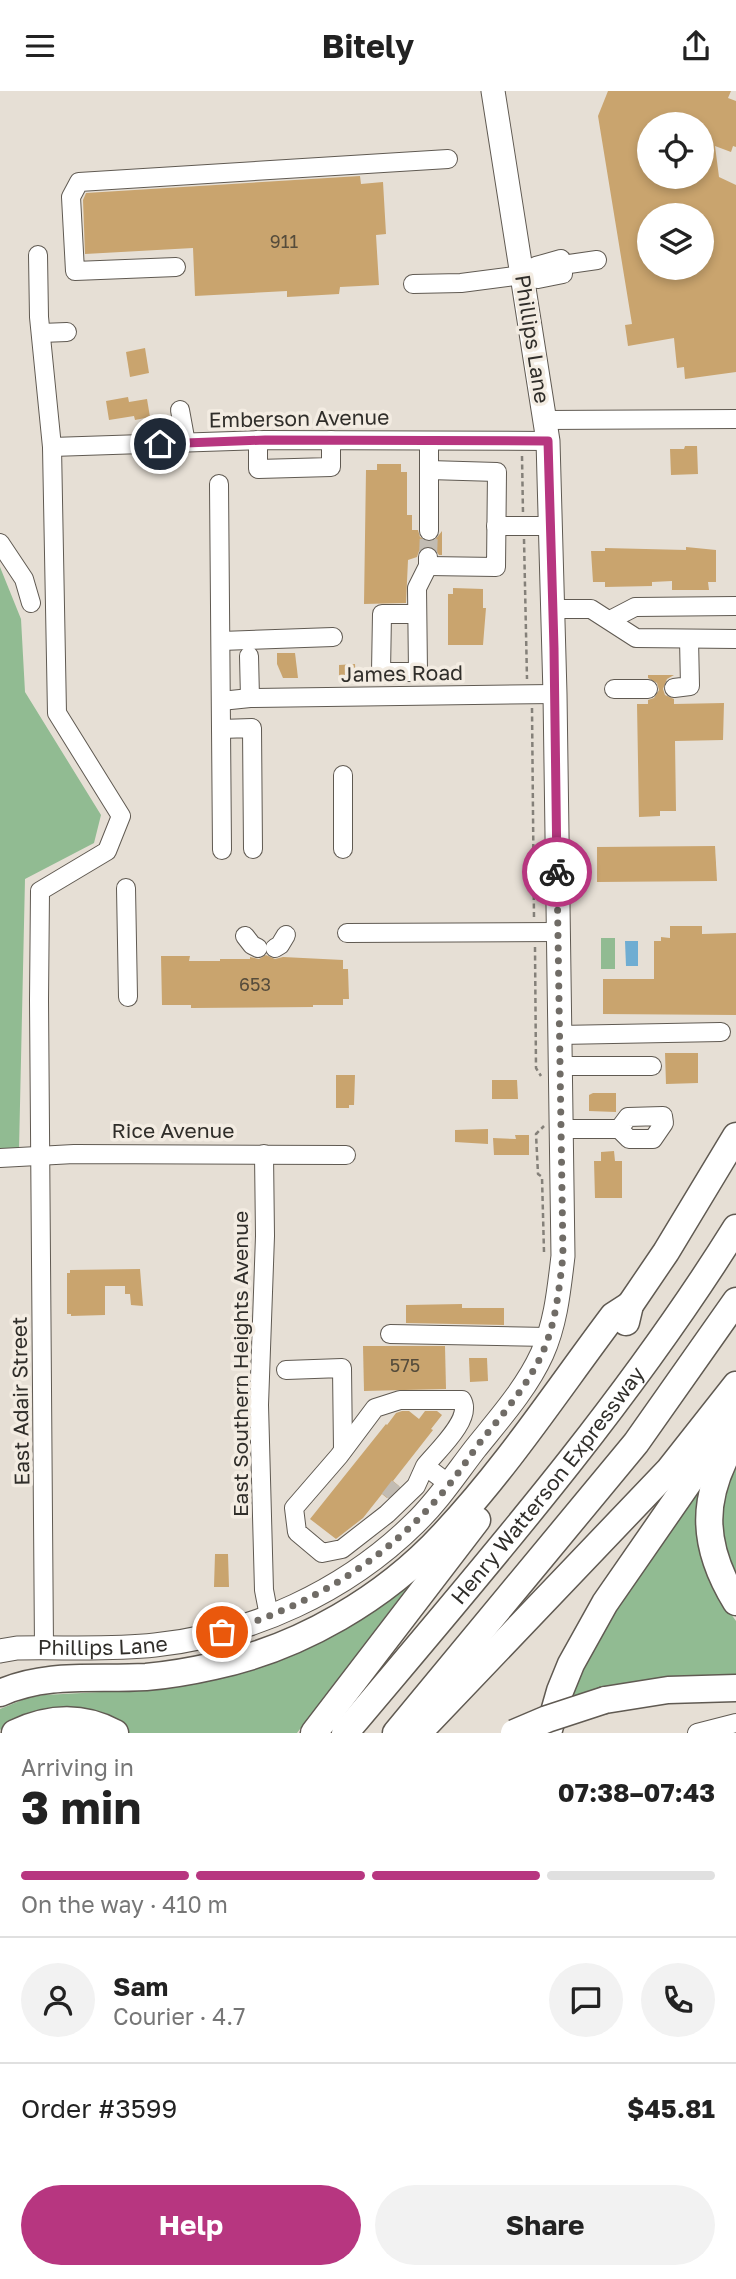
<!DOCTYPE html>
<meta charset="utf-8">
<style>
body{margin:0;font-family:"Golos Text",sans-serif;background:#f2f2f2;color:#222;height:100vh;display:flex;flex-direction:column;font-size:26px;white-space:nowrap}
*{box-sizing:border-box;margin:0}
p{font-size:23px;color:#767676}
.icon{flex:none;width:38px;height:38px;fill:none;stroke:currentColor;stroke-width:2;stroke-linecap:round;stroke-linejoin:round}
.map{position:relative;height:1642px;overflow:hidden}
.details{display:flex;flex-direction:column;background:#fff;flex:1}
.details>*{flex:none}
.tools{position:absolute;left:637px;top:21px;display:grid;gap:14px}
.tools a{display:grid;place-items:center;width:77px;height:77px;border-radius:50%;background:#fff;box-shadow:0 4px 10px #0003;font-size:35px}
.pin{position:absolute;display:grid;place-items:center;width:60px;height:60px;color:#fff;margin:-30px;border:4px solid #fff;border-radius:50%;box-shadow:0 2px 7px #0007}
.courier{position:absolute;display:grid;place-items:center;width:70px;height:70px;margin:-35px;border:5px solid #b73680;border-radius:50%;background:#fff;color:#222;box-shadow:0 2px 9px #0007}
.head em{font-style:normal;font-weight:700}
.head div{display:flex;flex-direction:column-reverse}
.head{display:flex;align-items:center;justify-content:space-between;height:119px;padding:0 21px}
h1{font-size:46px;font-weight:700;line-height:52px}
.bar{display:grid;grid-template-columns:repeat(4,1fr);gap:10px 7px;align-content:center;height:84px;padding:0 21px}
.bar i{height:9px;border-radius:5px;background:#e0e0e0}
.bar .current{background:#b73680}
.bar p{grid-column:span 4}
.line{display:flex;align-items:center;gap:18px;padding:0 21px;border-top:2px solid #e0e0e0}
.line div{flex:1}
.round{display:grid;place-items:center;flex:none;width:74px;height:74px;border-radius:37px;background:#f2f2f2}
.cta{display:flex;gap:14px;margin-top:auto;padding:14px 21px}
.cta a{flex:1;height:80px;border-radius:42px;background:#b73680;color:#fff;font-size:28px;font-weight:700;line-height:80px;text-align:center}
.cta a+a{background:#f2f2f2;color:#222}
header{display:flex;justify-content:space-between;align-items:center;height:91px;padding:0 21px;background:#fff;font-size:32px;font-weight:700}
.map>svg:first-child{display:block}
</style>
<header><svg class="icon" aria-label="menu" viewBox="0 0 24 24"><path d="M4 6h16M4 12h16M4 18h16"/></svg>Bitely<svg class="icon" aria-label="share" viewBox="0 0 24 24"><path d="M12 15V3M7 8l5-5 5 5M5 13v7h14v-7"/></svg></header>
<div class="map">
<svg width="736" height="1642" viewBox="0 0 736 1642">
<rect width="100%" height="100%" fill="#e6dfd5"/>
<!-- green -->
<g fill="#91bb92">
<path d="M 0,476 L 21,528 L 25,601 L 101,724 L 94,752 L 25,788 L 19,1059 L 0,1059 Z"/>
<rect x="601" y="847" width="14" height="31"/>
<path d="M 736,1370 L 736,1488 C 725,1464 718,1434 723,1407 C 725,1394 732,1381 736,1370 Z"/>
<path d="M 701,1387 L 701,1463 L 714,1499 L 736,1530 L 736,1589 L 566,1611 L 584,1567 Z"/>
<path d="M 413,1489 L 297,1642 L 106,1642 L 7,1634 L 0,1639 L 0,1618 L 27,1607 L 44,1604 L 158,1598 L 217,1587 Z"/>
</g>
<!-- water -->
<path fill="#6fadd2" d="M 625,850 L 638,850 L 638,875 L 626,875 Z"/>
<!-- building -->
<g fill="#c9a46e" fill-rule="evenodd">
<path d="M 608,0 L 731,0 L 728,7 L 736,10 L 736,56 L 733,55 L 731,61 L 715,55 L 719,86 L 736,94 L 736,281 L 685,288 L 684,276 L 677,277 L 674,247 L 628,255 L 625,234 L 632,233 L 598,25 ZM 649,33 L 702,33 L 702,86 L 649,86 ZM 649,124 L 702,124 L 702,177 L 649,177 Z"/>
<path d="M 360,85 L 361,93 L 383,91 L 386,143 L 376,144 L 379,194 L 340,196 L 339,203 L 287,206 L 287,200 L 195,205 L 193,157 L 85,163 L 83,109 L 86,102 Z"/>
<path d="M 145,257 L 149,282 L 130,286 L 126,261 Z"/>
<path d="M 128,306 L 129,311 L 147,308 L 150,326 L 135,329 L 134,325 L 109,329 L 106,310 Z"/>
<path d="M 685,355 L 697,355 L 698,383 L 671,384 L 670,358 L 684,358 Z"/>
<path d="M 377,373 L 401,373 L 401,381 L 407,381 L 407,424 L 412,424 L 412,439 L 418,439 L 420,446 L 428,451 L 435,449 L 442,440 L 442,464 L 439,464 L 434,457 L 427,455 L 419,460 L 417,466 L 408,469 L 406,512 L 364,513 L 366,379 L 377,379 Z"/>
<path d="M 686,456 L 716,459 L 716,491 L 708,491 L 709,499 L 672,499 L 672,490 L 652,491 L 652,495 L 605,496 L 605,491 L 593,491 L 591,460 L 605,460 L 605,457 L 686,459 Z"/>
<path d="M 453,497 L 483,498 L 483,517 L 486,517 L 483,554 L 448,554 L 448,503 L 453,503 Z"/>
<path d="M 277,562 L 295,562 L 298,587 L 283,587 L 277,573 Z"/>
<path d="M 355,573 L 356,587 L 339,587 L 339,574 Z"/>
<path d="M 648,584 L 674,584 L 667,588 L 663,598 L 665,604 L 674,608 L 674,613 L 724,612 L 723,649 L 675,650 L 676,720 L 660,720 L 660,725 L 639,726 L 637,613 L 648,613 L 648,609 L 654,607 L 659,599 L 657,592 L 648,587 Z"/>
<path d="M 715,755 L 717,790 L 597,791 L 597,756 Z"/>
<path d="M 670,835 L 702,835 L 702,843 L 736,842 L 736,924 L 603,923 L 603,888 L 654,888 L 654,850 L 661,850 L 661,846 L 670,847 Z"/>
<path d="M 266,864 L 275,868 L 283,866 L 343,869 L 343,878 L 348,878 L 349,908 L 343,908 L 343,914 L 313,914 L 313,916 L 191,917 L 191,914 L 162,914 L 161,865 L 190,865 L 189,870 L 220,870 L 220,868 L 250,868 L 250,866 L 259,868 Z"/>
<path d="M 665,962 L 698,962 L 698,992 L 666,993 Z"/>
<path d="M 336,984 L 355,984 L 354,1014 L 349,1014 L 349,1017 L 336,1017 Z"/>
<path d="M 492,989 L 517,989 L 518,1008 L 492,1008 Z"/>
<path d="M 593,1002 L 616,1002 L 616,1021 L 589,1020 L 589,1004 Z"/>
<path d="M 488,1038 L 488,1053 L 455,1051 L 455,1039 Z"/>
<path d="M 515,1044 L 529,1044 L 529,1064 L 494,1064 L 493,1047 L 516,1048 Z"/>
<path d="M 614,1060 L 615,1070 L 622,1070 L 622,1107 L 595,1107 L 594,1070 L 601,1070 L 601,1061 Z"/>
<path d="M 140,1178 L 143,1215 L 131,1214 L 130,1203 L 125,1203 L 125,1195 L 105,1195 L 105,1224 L 71,1225 L 71,1223 L 67,1223 L 67,1182 L 70,1182 L 70,1179 Z"/>
<path d="M 462,1213 L 462,1217 L 504,1217 L 504,1234 L 406,1232 L 406,1214 Z"/>
<path d="M 363,1255 L 445,1255 L 446,1298 L 364,1300 Z"/>
<path d="M 469,1267 L 487,1267 L 488,1290 L 470,1291 Z"/>
<path d="M 402,1320 L 409,1320 L 419,1328 L 425,1320 L 437,1320 L 442,1324 L 431,1338 L 433,1339 L 393,1390 L 399,1395 L 387,1407 L 382,1403 L 363,1427 L 336,1448 L 310,1428 L 386,1333 L 387,1334 L 396,1322 Z"/>
<path d="M 215,1463 L 228,1463 L 229,1496 L 214,1496 Z"/>
</g>
<g fill="none" stroke-linecap="round" stroke-linejoin="round">
<!-- minor-tunnel -->
<g stroke="#c2bcb3" stroke-width="18" stroke-dasharray="18 9" stroke-linecap="butt">
<path d="M 428,466 L 429,440"/>
<path d="M 389,1408 L 399,1395"/>
</g>
<!-- minor casing -->
<g stroke="#605a52" stroke-width="20">
<g id="minor">
<path d="M 38,164 L 39,226 L 52,356 L 57,622 L 121,725 L 107,760 L 40,800 L 39,909 L 44,1557"/>
<path d="M 562,174 L 597,169"/>
<path d="M 176,176 L 75,180 L 71,106 L 79,91 L 448,68"/>
<path d="M 530,183 L 536,175 L 561,168"/>
<path d="M 413,193 L 461,192 L 530,183 L 538,188 L 563,183"/>
<path d="M 41,242 L 67,241"/>
<path d="M 180,319 L 186,352"/>
<path d="M 544,329 L 736,328"/>
<path d="M 258,349 L 258,378 L 331,376 L 331,349"/>
<path d="M 52,356 L 265,349 L 548,350"/>
<path d="M 219,393 L 222,759"/>
<path d="M 496,435 L 551,435"/>
<path d="M 429,440 L 429,350"/>
<path d="M 0,452 L 24,488 L 31,512"/>
<path d="M 428,475 L 496,476 L 497,381 L 429,379"/>
<path d="M 553,518 L 591,518 L 636,547 L 736,548"/>
<path d="M 417,523 L 382,523 L 381,581 L 418,581 L 417,497 L 428,475 L 428,466"/>
<path d="M 610,529 L 635,516 L 736,515"/>
<path d="M 221,550 L 333,546"/>
<path d="M 249,565 L 250,607"/>
<path d="M 674,597 L 690,595 L 689,548"/>
<path d="M 614,598 L 648,598"/>
<path d="M 221,610 L 250,607 L 555,603"/>
<path d="M 221,638 L 252,637 L 253,758"/>
<path d="M 343,684 L 343,758"/>
<path d="M 126,797 L 128,906"/>
<path d="M 347,842 L 557,841"/>
<path d="M 245,845 L 252,854 L 258,857"/>
<path d="M 275,857 L 280,854 L 286,844"/>
<path d="M 559,944 L 721,941"/>
<path d="M 559,975 L 652,975"/>
<path d="M 560,1038 L 619,1038 L 628,1026 L 663,1025 L 664,1032 L 653,1048 L 629,1048 L 619,1038"/>
<path d="M 264,1063 L 265,1145 L 259,1314 L 264,1499 L 269,1525"/>
<path d="M 0,1067 L 74,1063 L 346,1064"/>
<path d="M 390,1243 L 548,1246"/>
<path d="M 286,1279 L 342,1277 L 343,1359"/>
<path d="M 425,1375 L 416,1395 L 387,1423 L 342,1458 L 322,1462 L 297,1441 L 294,1417 L 339,1365 L 375,1317 L 400,1309 L 462,1309 C 473,1328 437,1360 425,1375 L 449,1393"/>
<path d="M 697,1642 L 736,1632"/>
</g>
</g>
<!-- major casing -->
<g stroke="#605a52" stroke-width="25">
<g id="major">
<path id="s1" d="M 0,1560 L 17,1557 C 63,1556 110,1559 155,1554 C 251,1544 346,1500 415,1432 C 438,1410 455,1384 475,1358 C 499,1328 526,1298 542,1263 C 556,1232 559,1198 563,1165 L 555,603 L 548,350 L 493,0"/>
</g>
</g>
<!-- highway casing -->
<g stroke="#605a52" stroke-width="29">
<g id="highway">
<path d="M 626,1231 L 630,1214 L 666,1161 L 736,1045"/>
<path d="M 735,1349 C 700,1406 701,1454 736,1511"/>
<path d="M 0,1602 C 48,1581 95,1589 146,1586 C 169,1584 192,1580 214,1575 C 300,1557 385,1507 444,1443 C 507,1376 558,1298 613,1225 L 630,1214"/>
<path d="M 605,1609 L 668,1599 L 736,1597"/>
<path d="M 15,1642 C 49,1626 82,1624 115,1642"/>
<path d="M 314,1642 L 477,1429"/>
<path id="s2" d="M 345,1642 C 482,1479 623,1318 736,1137"/>
<path d="M 396,1642 L 636,1352 L 736,1210"/>
<path d="M 418,1642 L 669,1379 L 736,1294"/>
<path d="M 548,1642 L 560,1600 L 571,1573 L 605,1512 L 736,1323"/>
</g>
</g>
<!-- path -->
<g stroke="#848079" stroke-width="2.5" stroke-dasharray="5 3.5" stroke-linecap="butt">
<path d="M 522,365 L 523,422"/>
<path d="M 524,448 L 527,588"/>
<path d="M 532,617 L 534,827"/>
<path d="M 535,856 L 536,977 L 541,985"/>
<path d="M 544,1161 L 542,1086 L 538,1083 L 536,1043 L 544,1035"/>
</g>
<!-- minor -->
<use href="#minor" stroke="#fff" stroke-width="18"/>
<!-- major -->
<use href="#major" stroke="#fff" stroke-width="23"/>
<!-- highway -->
<use href="#highway" stroke="#fff" stroke-width="26"/>
<!-- highway-bridge casing -->
<g stroke="#605a52" stroke-width="29" stroke-linecap="butt">
<path id="highway-bridge" d="M 514,1642 L 547,1628 L 605,1609"/>
</g>
<!-- highway-bridge -->
<use href="#highway-bridge" stroke="#fff" stroke-width="26"/>
</g>
<g fill="none" stroke-linecap="round" stroke-linejoin="round">
<!-- done -->
<path stroke="#706c66" stroke-width="7" stroke-dasharray="0 12.6" d="M 222,1541 C 305,1517 379,1474 436,1409 C 453,1391 466,1370 481,1350 C 503,1323 527,1295 542,1263 C 556,1232 559,1198 563,1165 L 557,781"/>
<!-- route -->
<path stroke="#b73680" stroke-width="9" d="M 160,353 L 265,349 L 548,350 L 554,557 L 557,781"/>
</g>
<g text-anchor="middle" stroke-width="7" stroke-linejoin="round" paint-order="stroke">
<!-- number labels -->
<g font-size="18" fill="#564c3b">
<text x="284" y="157">911</text>
<text x="255" y="900">653</text>
<text x="405" y="1281">575</text>
</g>
<!-- street labels -->
<g font-size="21" fill="#302e2a" stroke="#f3ece2">
<text transform="translate(532 248) rotate(81)" y="7">Phillips Lane</text>
<text transform="translate(299 328) rotate(-1)" y="7">Emberson Avenue</text>
<text transform="translate(402 583) rotate(-1)" y="7">James Road</text>
<text x="173" y="1047">Rice Avenue</text>
<text transform="translate(241 1273) rotate(-90)" y="7">East Southern Heights Avenue</text>
<text transform="translate(21 1310) rotate(-91)" y="7">East Adair Street</text>
<text dy="7" stroke="none"><textPath href="#s2" startOffset="320">Henry Watterson Expressway</textPath></text>
<text dy="7" stroke="none"><textPath href="#s1" startOffset="103">Phillips Lane</textPath></text>
</g>
</g>
</svg>
<div class="tools">
<a><svg class="icon" aria-label="locate" viewBox="0 0 24 24"><circle cx="12" cy="12" r="6"/><path d="M12 2v4M12 18v4M2 12h4M18 12h4"/></svg></a>
<a><svg class="icon" aria-label="layers" viewBox="0 0 24 24"><path d="M12 4l9 5-9 5-9-5zM3 14l9 5 9-5"/></svg></a>
</div>
<div class="pin" style="left:222px;top:1541px;background:#ea580c"><svg class="icon" aria-label="bag" viewBox="0 0 24 24"><path d="M5 8h14l-1 12H6zM9 8a3 3 0 0 1 6 0"/></svg></div>
<div class="pin" style="left:160px;top:353px;background:#1f2937"><svg class="icon" aria-label="home" viewBox="0 0 24 24"><path d="M3 11l9-7 9 7M6 9v11h12V9"/></svg></div>
<div class="courier" style="left:557px;top:781px"><svg class="icon" aria-label="bike" viewBox="0 0 24 24"><circle cx="6" cy="16" r="4"/><circle cx="18" cy="16" r="4"/><path d="M6 16l4-8h5l3 8M10 8l3 8H6M13 5h3"/></svg></div>
</div>
<section class="details">
<div class="head"><div><h1>3 min</h1><p>Arriving in</p></div><em>07:38–07:43</em></div>
<div class="bar"><i class="current"></i><i class="current"></i><i class="current"></i><i></i><p>On the way · 410 m</p></div>
<div class="line" style="height:126px"><a class="round"><svg class="icon" aria-label="person" viewBox="0 0 24 24"><circle cx="12" cy="8" r="4"/><path d="M4 21q1-7 8-7t8 7"/></svg></a><div><b>Sam</b><p>Courier · 4.7</p></div><a class="round"><svg class="icon" aria-label="chat" viewBox="0 0 24 24"><path d="M4 5h16v11H9l-5 4z"/></svg></a><a class="round"><svg class="icon" aria-label="phone" viewBox="0 0 24 24"><path d="M5 4h4l2 5-3 2q2 4 5 5l2-3 5 2v4C11 20 4 13 5 4z"/></svg></a></div>
<div class="line" style="height:91px"><div>Order #3599</div><b>$45.81</b></div>
<div class="cta"><a>Help</a><a>Share</a></div>
</section>
